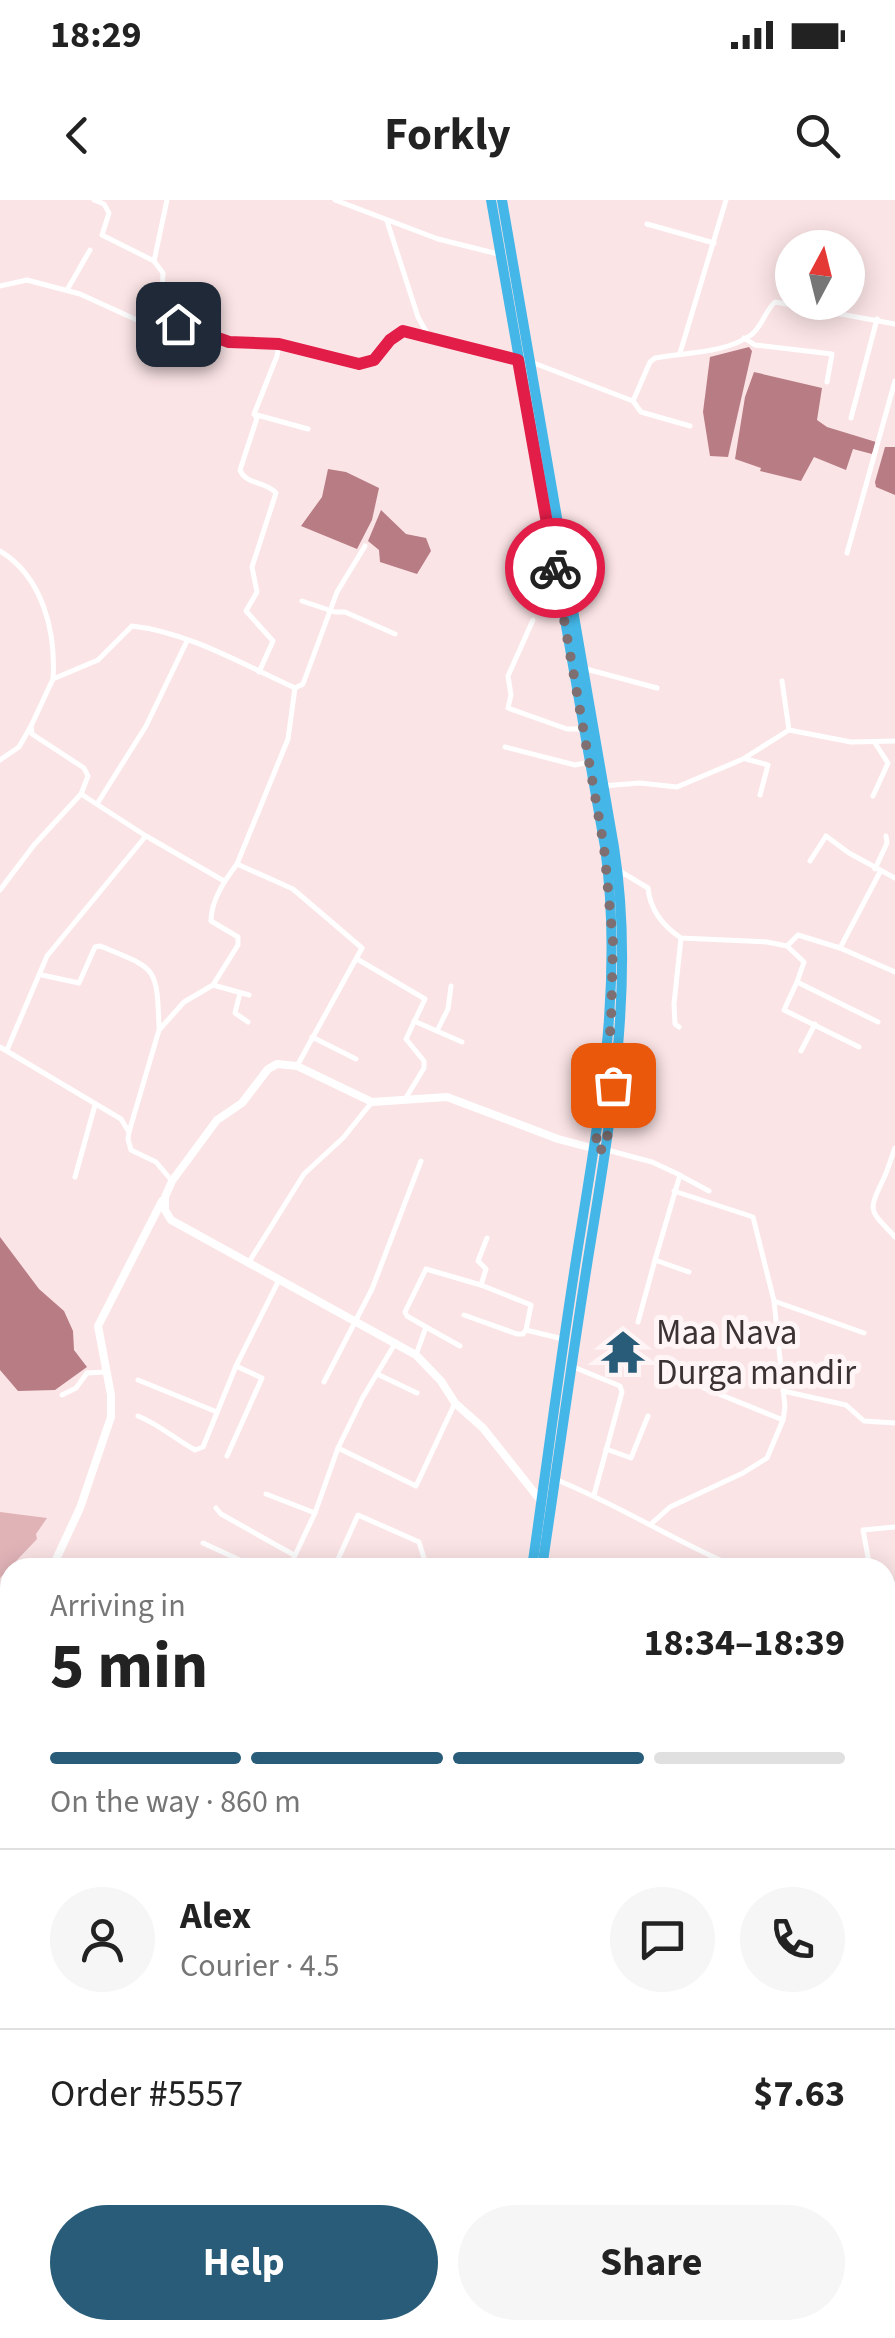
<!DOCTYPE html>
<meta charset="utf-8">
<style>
body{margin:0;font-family:"Source Sans 3",sans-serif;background:#f6f6f6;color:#222;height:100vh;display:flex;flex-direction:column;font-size:38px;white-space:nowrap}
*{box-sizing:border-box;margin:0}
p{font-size:32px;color:#767676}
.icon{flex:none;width:55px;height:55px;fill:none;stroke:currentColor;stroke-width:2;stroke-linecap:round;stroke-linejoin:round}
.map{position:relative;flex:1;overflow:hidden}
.sheet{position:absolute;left:0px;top:1358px;width:895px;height:782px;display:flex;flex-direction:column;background:#fff;border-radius:30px 30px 0 0;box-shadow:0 5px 25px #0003}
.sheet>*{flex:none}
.needle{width:65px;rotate:7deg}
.controls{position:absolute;left:775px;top:30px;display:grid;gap:20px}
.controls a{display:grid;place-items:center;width:90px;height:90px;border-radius:50%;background:#fff;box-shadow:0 5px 25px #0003;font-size:50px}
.pin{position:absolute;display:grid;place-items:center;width:85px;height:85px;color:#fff;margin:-42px;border-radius:20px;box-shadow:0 5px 15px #0006}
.courier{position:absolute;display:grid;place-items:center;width:100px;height:100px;margin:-50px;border:8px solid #e11d48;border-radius:50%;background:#fff;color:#222;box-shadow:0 2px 12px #0007}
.headline em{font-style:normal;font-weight:700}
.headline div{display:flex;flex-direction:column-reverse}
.headline{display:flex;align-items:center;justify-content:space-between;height:170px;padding:0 50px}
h1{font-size:65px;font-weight:700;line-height:75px}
.bar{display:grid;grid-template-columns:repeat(4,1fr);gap:15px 10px;align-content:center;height:120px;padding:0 50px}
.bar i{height:12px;border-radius:8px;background:#e0e0e0}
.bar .on{background:#285c78}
.bar p{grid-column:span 4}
.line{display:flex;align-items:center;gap:25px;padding:0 50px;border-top:2px solid #e0e0e0}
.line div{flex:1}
.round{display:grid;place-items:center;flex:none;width:105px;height:105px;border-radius:52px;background:#f6f6f6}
.primary-button{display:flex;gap:20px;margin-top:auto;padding:20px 50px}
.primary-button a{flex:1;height:115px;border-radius:60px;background:#285c78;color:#fff;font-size:40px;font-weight:700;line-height:115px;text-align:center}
.primary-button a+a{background:#f6f6f6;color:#222}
.status{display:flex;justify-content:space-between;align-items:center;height:70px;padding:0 50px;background:#fff;direction:ltr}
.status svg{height:28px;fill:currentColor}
header{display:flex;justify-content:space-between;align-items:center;height:130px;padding:0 50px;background:#fff;font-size:45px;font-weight:700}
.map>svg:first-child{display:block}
</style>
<div class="status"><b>18:29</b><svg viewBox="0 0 49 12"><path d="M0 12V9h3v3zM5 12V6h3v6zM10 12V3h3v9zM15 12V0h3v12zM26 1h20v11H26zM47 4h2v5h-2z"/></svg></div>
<header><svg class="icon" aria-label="back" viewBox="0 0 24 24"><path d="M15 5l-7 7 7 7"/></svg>Forkly<svg class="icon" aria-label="search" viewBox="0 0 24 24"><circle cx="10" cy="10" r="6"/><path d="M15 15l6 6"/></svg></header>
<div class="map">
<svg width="895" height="2138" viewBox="0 0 895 2138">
<rect width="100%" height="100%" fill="#fbe4e6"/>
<!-- green -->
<path fill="#e0b3b7" d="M 0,1312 L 47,1318 L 36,1334 L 37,1339 L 0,1378 Z"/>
<!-- forest -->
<path fill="#de9fa6" d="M 885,1596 L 895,1599 L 895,1985 L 885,1983 Z"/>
<!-- water -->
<g fill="#b87c84">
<path d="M 749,147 L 752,151 L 728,257 L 710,256 L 703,212 L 710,157 Z"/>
<path d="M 754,172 L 822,188 L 817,220 L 827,227 L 876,242 L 872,254 L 853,249 L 846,270 L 814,257 L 801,281 L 760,271 L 761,268 L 735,259 L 745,197 Z"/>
<path d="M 885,247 L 895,247 L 895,295 L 876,287 L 875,282 Z"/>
<path d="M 328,269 L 346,272 L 379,288 L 372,320 L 357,349 L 301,326 L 322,297 Z"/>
<path d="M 381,310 L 406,334 L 426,338 L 431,351 L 417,374 L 380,362 L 379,350 L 368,341 Z"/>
<path d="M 0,1037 L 39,1089 L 64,1111 L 73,1131 L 74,1150 L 87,1167 L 55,1190 L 18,1191 L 0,1170 Z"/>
</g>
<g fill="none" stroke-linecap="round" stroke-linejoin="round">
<!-- minor -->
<g stroke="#fff" stroke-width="5">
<path d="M 94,0 L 104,4 L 109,13 L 102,35 L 154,61"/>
<path d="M 335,0 L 438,39 L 498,54"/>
<path d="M 387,21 L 418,117 L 428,135"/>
<path d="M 647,24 L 714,43"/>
<path d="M 0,86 L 27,80 L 80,94 L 137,120 L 177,124 L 229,142 L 279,144 L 359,164 L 375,160 L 391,140 L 403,131 L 521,160"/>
<path d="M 67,90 L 90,50"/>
<path d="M 161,122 L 163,73 L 154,61 L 167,0"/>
<path d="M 744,138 L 755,145 L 832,154 L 827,182"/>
<path d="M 680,153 L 726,0"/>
<path d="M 531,162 L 633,201 L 650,162 L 655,158 C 686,152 724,154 751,135 C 762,127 765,111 775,102 L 895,124"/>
<path d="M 633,201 L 641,212 L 690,226"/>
<path d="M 257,215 L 308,229"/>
<path d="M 851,218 L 877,119"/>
<path d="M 0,351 C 43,377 56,432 53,479"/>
<path d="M 847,353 L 895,181"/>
<path d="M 302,401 L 335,412 L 345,412 L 395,434"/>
<path d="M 533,420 L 508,476 L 511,495 L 508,508 L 567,529 L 584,529"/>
<path d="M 586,469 L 657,488"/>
<path d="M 259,472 L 273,441 L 246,411 L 257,392 L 252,367 L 276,293 C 266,281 246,285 240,270 L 257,218 L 254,214 L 277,156 L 279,144"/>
<path d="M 782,481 L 789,530"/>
<path d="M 295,488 L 303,484 L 337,392 L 365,346"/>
<path d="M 505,547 L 575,565 L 590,562"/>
<path d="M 746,559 L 768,565 L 760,595"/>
<path d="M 0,560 L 19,547 L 31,526"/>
<path d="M 602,586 L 640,583 L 677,587 L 743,559 L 789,530 L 851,542 L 895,541"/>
<path d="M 81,594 L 88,576 L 84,568 L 32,534 L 31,526 L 53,479 L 98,460 L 132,426 C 188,432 244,465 295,488 L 288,539 L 237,664"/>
<path d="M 873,596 L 888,563 L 875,543"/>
<path d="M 97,604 L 146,526 L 187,441"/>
<path d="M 810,661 L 826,636 L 849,653 L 895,678"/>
<path d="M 875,669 L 887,643 L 886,636"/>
<path d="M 618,670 L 648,688 C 650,709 663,726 681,738 L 767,742 L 787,746 L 798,735 L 840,748 L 895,772"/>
<path d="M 0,690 L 34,645 L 81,594 L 146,636 L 224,681"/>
<path d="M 787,746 L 804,762 L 797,782 L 878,822"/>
<path d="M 840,748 L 880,672"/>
<path d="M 357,759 L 425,799 L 406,839 L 424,861 L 424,868 L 404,901"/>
<path d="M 42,775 L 79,783 L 95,747 L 100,746 C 156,769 157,765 159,827"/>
<path d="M 797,782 L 784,810 L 859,847"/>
<path d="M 213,785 L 249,795"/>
<path d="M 240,793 L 235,813 L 248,822"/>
<path d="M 414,821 L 462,842"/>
<path d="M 679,827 L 675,824 L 674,804 L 681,738"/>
<path d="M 437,831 L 448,809 L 451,786"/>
<path d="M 312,837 L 356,859"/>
<path d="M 0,847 L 121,919 L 129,932 L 128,939 L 131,950 L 156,962 L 172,981"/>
<path d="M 7,850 L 47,756 L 145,637"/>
<path d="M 801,851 L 815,824"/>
<path d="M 129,932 L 159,830 L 184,802 L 213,785 L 238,745 L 238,737 L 211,721 C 211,700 225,680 237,664 L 293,689 L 362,748 L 297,866"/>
<path d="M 895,948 C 891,958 888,970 883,980 C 867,1013 870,1010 895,1037"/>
<path d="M 607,950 L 652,962 L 680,975 L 655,1060 L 689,1072"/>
<path d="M 681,976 L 709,991"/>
<path d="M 75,977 L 95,905"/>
<path d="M 249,1062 L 304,974 L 343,938 L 372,902"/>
<path d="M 481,1085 L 486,1069 L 478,1061 L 487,1038"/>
<path d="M 774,1101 L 864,1133"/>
<path d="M 464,1115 L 517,1134 L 523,1134 L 526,1130 L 563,1139"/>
<path d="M 638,1122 L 655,1060"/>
<path d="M 426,1127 L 460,1146"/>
<path d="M 416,1155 L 426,1127 L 407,1116 L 405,1112 L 426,1069 L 481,1085 L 531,1105 L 526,1130"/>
<path d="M 571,1166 L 620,1186 L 622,1192 L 594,1295"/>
<path d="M 377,1174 L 417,1193"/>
<path d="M 138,1180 L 217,1212"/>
<path d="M 324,1182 L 372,1089 L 421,961"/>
<path d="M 704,1188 L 783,1220"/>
<path d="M 783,1191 L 846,1205 L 864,1221 L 895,1223"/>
<path d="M 62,1195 L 76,1188 L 87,1173 L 105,1172"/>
<path d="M 138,1216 C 160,1225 175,1239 195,1250 L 203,1247 L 236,1166"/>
<path d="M 338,1248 L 363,1197 L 396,1142"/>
<path d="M 606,1249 L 631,1258 L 648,1216"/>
<path d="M 227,1256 L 262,1178 L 236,1166 L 279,1080"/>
<path d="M 557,1280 C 619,1305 676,1342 738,1368"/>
<path d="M 266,1294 L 315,1313"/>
<path d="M 216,1308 L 221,1314 L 294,1355"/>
<path d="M 651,1324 L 670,1307 L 743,1273 L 767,1258 L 783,1220 L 785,1207 L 774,1101 L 753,1017 L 674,991"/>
<path d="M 203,1343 L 257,1368"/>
<path d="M 187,1367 L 189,1368"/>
<path d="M 289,1368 L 315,1313 L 338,1248 L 416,1286 L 455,1203"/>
<path d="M 334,1368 L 358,1315 L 419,1342 L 427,1368"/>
<path d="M 870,1368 L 863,1330 L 895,1327"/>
<path d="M 885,1387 L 895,1383"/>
<path d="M 885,1433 L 895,1438"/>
<path d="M 885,1469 L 895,1472"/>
<path d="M 0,1803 L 10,1803"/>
<path d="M 885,1855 L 895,1817"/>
<path d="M 0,1945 L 10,1936"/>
<path d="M 885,1989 L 895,1991"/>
<path d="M 885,2109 L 895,2090"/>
<path d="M 568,2130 L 589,2138"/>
<path d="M 695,2130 L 715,2138"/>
<path d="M 799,2130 L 798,2133 L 808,2138"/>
<path d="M 214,2138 L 220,2130"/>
<path d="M 494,2138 L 498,2130"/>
<path d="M 754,2138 L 755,2130"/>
<path d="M 875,2138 L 877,2130"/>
</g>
<!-- secondary -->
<g stroke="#fff" stroke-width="8">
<path d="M 541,1301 L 483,1228 L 455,1203 L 441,1181 L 416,1155 L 171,1020 L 165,1010 L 165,997 L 172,981 L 217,920 L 242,903 L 268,869 L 277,864 L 297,866 L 372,902 L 447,897 L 558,939 L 596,949"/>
<path d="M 52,1368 L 80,1308 L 111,1217 L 111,1195 L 98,1126 L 162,1001"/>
<path d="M 0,1482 L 10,1460"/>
</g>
<!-- trunk -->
<g stroke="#44b7e8" stroke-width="10">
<path d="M 491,0 L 605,647 C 623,779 601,905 580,1035 C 562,1145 548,1256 532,1368"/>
<path d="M 502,0 L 614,647 C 636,786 609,928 587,1065 C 571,1166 557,1267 542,1368"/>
<path d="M 424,2138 L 425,2130"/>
<path d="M 435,2138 L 436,2130"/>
</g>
</g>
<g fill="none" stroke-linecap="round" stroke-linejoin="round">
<!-- done -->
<path stroke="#7e7072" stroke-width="10" stroke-dasharray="0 18" d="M 555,368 L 604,647 L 613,742 L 611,825 L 595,950 L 606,949 L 613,885"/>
<!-- route -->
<path stroke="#e11d48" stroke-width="12" d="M 178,124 L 229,142 L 279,144 L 359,164 L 374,160 L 390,140 L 403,131 L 518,160 L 555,368"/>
</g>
<!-- icons -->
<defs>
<g id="temple-bare" transform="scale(3.45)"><path d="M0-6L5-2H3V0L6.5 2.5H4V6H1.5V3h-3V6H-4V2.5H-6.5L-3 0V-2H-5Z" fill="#285c78" stroke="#fff5f6" stroke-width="2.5" paint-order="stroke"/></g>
</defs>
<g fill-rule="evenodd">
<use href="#temple-bare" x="623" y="1152"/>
</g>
<g text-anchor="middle" stroke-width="10" stroke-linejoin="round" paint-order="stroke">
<!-- poi labels -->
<g font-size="35" fill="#3b3233" stroke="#fff5f6" text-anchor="start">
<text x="656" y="1144">Maa Nava<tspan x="656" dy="40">Durga mandir</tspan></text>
</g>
</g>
</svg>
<div class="controls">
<a><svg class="needle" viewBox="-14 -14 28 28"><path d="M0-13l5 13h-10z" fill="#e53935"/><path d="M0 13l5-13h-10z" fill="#767676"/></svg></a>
</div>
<div class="pin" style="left:613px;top:885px;background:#ea580c"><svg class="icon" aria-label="bag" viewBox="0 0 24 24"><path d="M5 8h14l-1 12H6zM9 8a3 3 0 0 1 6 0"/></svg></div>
<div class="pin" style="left:178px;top:124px;background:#1f2937"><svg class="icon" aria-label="home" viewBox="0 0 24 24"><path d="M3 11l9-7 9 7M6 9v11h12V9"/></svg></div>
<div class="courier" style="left:555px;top:368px"><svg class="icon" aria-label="bike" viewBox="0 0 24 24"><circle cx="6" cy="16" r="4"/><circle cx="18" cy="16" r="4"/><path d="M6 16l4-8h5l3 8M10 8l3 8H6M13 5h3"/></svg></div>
<section class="sheet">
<div class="headline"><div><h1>5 min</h1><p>Arriving in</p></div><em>18:34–18:39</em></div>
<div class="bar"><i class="on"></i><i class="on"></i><i class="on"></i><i></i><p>On the way · 860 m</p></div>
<div class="line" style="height:180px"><a class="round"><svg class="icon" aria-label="person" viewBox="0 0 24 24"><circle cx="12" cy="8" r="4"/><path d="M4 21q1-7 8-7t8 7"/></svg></a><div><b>Alex</b><p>Courier · 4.5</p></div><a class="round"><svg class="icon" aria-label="chat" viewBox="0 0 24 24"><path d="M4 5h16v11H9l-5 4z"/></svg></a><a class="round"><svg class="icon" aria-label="phone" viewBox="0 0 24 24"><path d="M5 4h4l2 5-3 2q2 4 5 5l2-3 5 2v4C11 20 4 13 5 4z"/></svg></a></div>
<div class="line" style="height:130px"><div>Order #5557</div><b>$7.63</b></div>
<div class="primary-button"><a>Help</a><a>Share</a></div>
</section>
</div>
